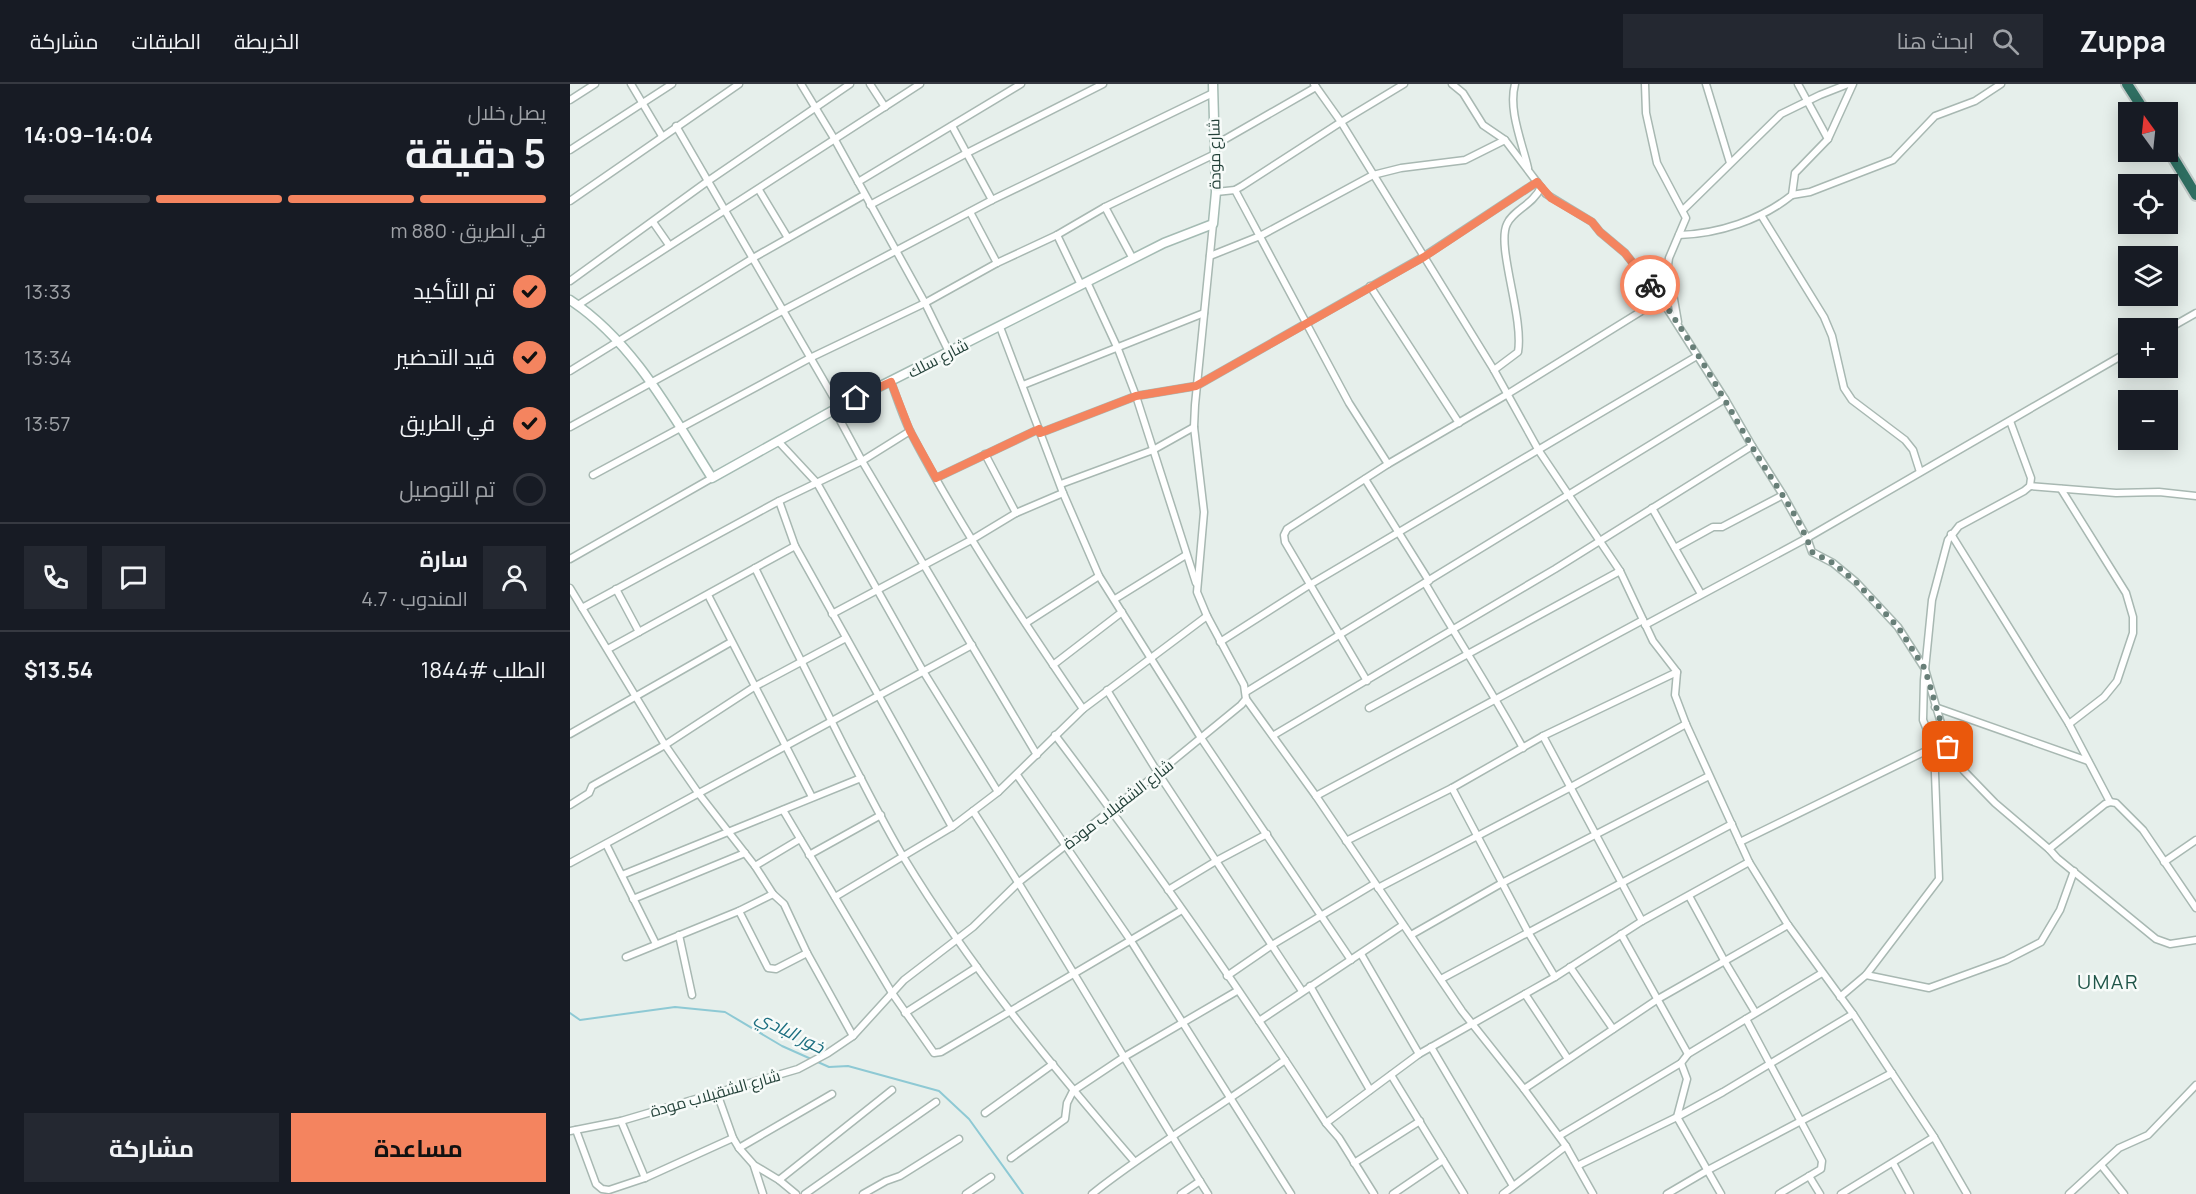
<!DOCTYPE html>
<html lang="ar">
<meta charset="utf-8">
<style>
body{margin:0;font-family:Manrope,Cairo,sans-serif;background:#242831;color:#f1f3f6;direction:rtl;height:100vh;display:flex;flex-direction:column;font-size:22px;white-space:nowrap}
*{box-sizing:border-box;margin:0}
p{font-size:20px;color:#9ea1a6}
.icon{flex:none;width:33px;height:33px;fill:none;stroke:currentColor;stroke-width:2;stroke-linecap:round;stroke-linejoin:round}
.map{position:relative;flex:1;overflow:hidden;direction:ltr}
.drawer{display:flex;flex-direction:column;background:#171b24;width:570px}
.drawer>*{flex:none}
.needle{width:39px;rotate:345deg}
.buttons{position:absolute;left:1548px;top:18px;display:grid;gap:12px}
.buttons a{display:grid;place-items:center;width:60px;height:60px;border-radius:0px;background:#171b24;box-shadow:0 3px 15px #0003;font-size:30px}
.pin{position:absolute;display:grid;place-items:center;width:51px;height:51px;color:#fff;margin:-26px;border-radius:12px;box-shadow:0 3px 9px #0006}
.courier{position:absolute;display:grid;place-items:center;width:60px;height:60px;margin:-30px;border:4px solid #f4845f;border-radius:50%;background:#fff;color:#222;box-shadow:0 2px 8px #0007}
.head em{font-style:normal;font-weight:700}
.head div{display:flex;flex-direction:column-reverse}
.head{display:flex;align-items:center;justify-content:space-between;height:102px;padding:0 24px}
h1{font-size:39px;font-weight:700;line-height:45px}
.bar{display:grid;grid-template-columns:repeat(4,1fr);gap:9px 6px;align-content:center;height:72px;padding:0 24px}
.bar i{height:8px;border-radius:4px;background:#363941}
.bar .selected{background:#f4845f}
.bar p{grid-column:span 4}
.line{display:flex;align-items:center;gap:15px;padding:0 24px;border-top:2px solid #363941}
.line div{flex:1}
.round{display:grid;place-items:center;flex:none;width:63px;height:63px;border-radius:0px;background:#242831}
ol{padding:0 24px;list-style:none}
li{display:flex;align-items:center;gap:18px;height:66px}
li p{margin-inline-start:auto}
li .icon{padding:6px;border-radius:50%;background:#f4845f;color:#111;stroke-width:4}
li:last-child{color:#9ea1a6}
li i{width:33px;height:33px;border:3px solid #363941;border-radius:50%}
.cta{display:flex;gap:12px;margin-top:auto;padding:12px 24px}
.cta a{flex:1;height:69px;border-radius:0px;background:#f4845f;color:#111;font-size:24px;font-weight:700;line-height:69px;text-align:center}
.cta a+a{background:#242831;color:#f1f3f6}
header{display:flex;align-items:center;gap:36px;box-sizing:border-box;height:84px;padding:0 30px;background:#171b24;border-bottom:2px solid #363941}
header strong{font-size:28px}
nav{display:flex;gap:33px;margin-inline-start:auto;font-size:21px}
.search{width:420px;height:54px;background:#242831;display:flex;align-items:center;gap:15px;box-sizing:border-box;padding:0 21px;border-radius:0px;color:#9ea1a6;font-size:22px}
main{display:flex;flex:1;min-height:0}
.map>svg:first-child{display:block}
</style>
<header>
<strong>Zuppa</strong>
<div class="search"><svg class="icon" aria-label="search" viewBox="0 0 24 24"><circle cx="10" cy="10" r="6"/><path d="M15 15l6 6"/></svg>ابحث هنا</div>
<nav><a>الخريطة</a><a>الطبقات</a><a>مشاركة</a></nav>
</header>
<main>
<div class="map">
<svg width="1626" height="1110" viewBox="0 0 1626 1110">
<rect width="100%" height="100%" fill="#e6efeb"/>
<g fill="none" stroke-linecap="round" stroke-linejoin="round">
<!-- stream -->
<path stroke="#8ec9d4" stroke-width="2" d="M 0,929 L 10,936 L 105,923 L 155,928 L 212,962 L 259,983 L 278,982 L 369,1007 L 399,1035 L 453,1110"/>
<!-- street casing -->
<g stroke="#a8b8b2" stroke-width="9">
<g id="street">
<path d="M 61,0 L 92,52"/>
<path d="M 231,0 L 265,56 L 355,219 L 379,268"/>
<path d="M 300,0 L 315,23"/>
<path d="M 744,0 L 771,38 L 924,286 L 969,367 L 1050,487 L 1083,557 L 1107,588 L 1105,611 L 1116,640 L 1179,778 L 1218,841 L 1283,930 L 1364,1053 L 1397,1110"/>
<path d="M 882,0 L 893,9 L 913,41 L 935,56 L 976,110 L 1022,138 L 1030,148 L 1055,169 L 1091,215 L 1155,315 L 1182,362 L 1213,411 L 1237,454 L 1242,468 L 1263,479 L 1286,498 L 1328,543 L 1355,585 L 1378,663 L 1394,687 L 1425,719 L 1479,765 L 1487,774 L 1586,855 L 1600,860 L 1626,856"/>
<path d="M 945,0 C 938,26 952,58 958,84"/>
<path d="M 1075,0 L 1076,29 L 1087,79 L 1116,134 L 1099,174 L 1098,181 L 1108,238"/>
<path d="M 1136,0 L 1160,79"/>
<path d="M 1228,0 L 1258,55"/>
<path d="M 0,16 L 25,0"/>
<path d="M 106,42 L 269,323"/>
<path d="M 382,42 L 422,116"/>
<path d="M 645,61 L 746,3"/>
<path d="M 0,66 L 102,0"/>
<path d="M 288,98 L 451,0"/>
<path d="M 189,106 L 218,154"/>
<path d="M 665,106 L 779,319 L 818,380"/>
<path d="M 646,108 L 665,106 L 672,102 L 771,38 L 834,0"/>
<path d="M 1222,111 L 1240,108 L 1323,76 L 1365,32 L 1405,17 L 1431,0"/>
<path d="M 0,117 L 169,0"/>
<path d="M 300,121 L 397,69 L 533,0"/>
<path d="M 535,123 L 563,175"/>
<path d="M 1113,126 L 1211,30 L 1250,11 L 1278,0"/>
<path d="M 400,128 L 427,179"/>
<path d="M 1191,131 L 1254,233 L 1262,252 L 1274,304 L 1282,316 L 1335,356 L 1343,366 L 1350,388"/>
<path d="M 83,138 L 99,161"/>
<path d="M 487,151 L 511,201"/>
<path d="M 1109,151 C 1148,150 1191,136 1222,111 L 1225,89 L 1258,55 L 1283,0"/>
<path d="M 640,172 L 690,152 L 803,91 L 831,84 L 895,76 L 935,56"/>
<path d="M 0,197 L 138,97 L 280,0"/>
<path d="M 517,198 L 548,265 L 566,312 L 626,499"/>
<path d="M 800,202 L 889,339"/>
<path d="M 8,221 L 350,0"/>
<path d="M 430,243 L 493,409 L 529,492 L 631,654 L 781,876"/>
<path d="M 1598,245 L 1626,229"/>
<path d="M 924,286 L 948,268 C 954,233 926,162 937,140 C 943,126 963,121 971,103"/>
<path d="M 0,287 L 183,174 L 294,111"/>
<path d="M 321,298 C 327,314 333,333 341,349 C 390,443 453,537 513,625"/>
<path d="M 453,301 L 634,229"/>
<path d="M 264,325 L 292,377 L 467,671"/>
<path d="M 0,343 L 212,227 L 422,116 L 643,9"/>
<path d="M 470,349 L 566,312 L 626,302 L 853,173 L 967,98"/>
<path d="M 208,357 L 247,399 L 353,587 L 428,708"/>
<path d="M 415,370 L 446,429"/>
<path d="M 23,391 L 240,274 L 355,219 L 427,179 L 487,151 L 535,123 L 645,70"/>
<path d="M 366,394 L 469,345"/>
<path d="M 795,395 L 859,497"/>
<path d="M 491,400 L 583,366 L 624,343"/>
<path d="M 1460,402 L 1546,409 L 1589,408 L 1626,412"/>
<path d="M 1491,405 L 1556,509 L 1563,533 L 1563,549 L 1547,597 L 1534,613 L 1499,640"/>
<path d="M 209,417 L 225,462 L 382,743"/>
<path d="M 1082,424 L 1131,510"/>
<path d="M 1381,450 L 1499,640 L 1540,718"/>
<path d="M 1105,464 L 1143,443 L 1152,443 L 1213,411"/>
<path d="M 0,475 L 142,394"/>
<path d="M 185,484 C 215,545 245,605 276,666 C 295,702 313,739 334,774 C 400,883 481,981 564,1077"/>
<path d="M 855,499 C 887,554 922,607 953,664"/>
<path d="M 0,504 L 95,661 L 129,710 L 185,782 L 203,810 L 214,820 L 237,869 L 283,952"/>
<path d="M 46,505 L 69,548"/>
<path d="M 138,511 L 242,713"/>
<path d="M 545,515 L 616,471"/>
<path d="M 12,524 L 209,417 L 292,377 L 340,347"/>
<path d="M 262,530 L 403,455 L 446,429 L 493,409"/>
<path d="M 456,539 L 529,492"/>
<path d="M 1075,541 L 1237,454 L 1558,268"/>
<path d="M 650,558 L 741,500 L 1127,272"/>
<path d="M 38,565 L 225,462"/>
<path d="M 483,581 L 552,528"/>
<path d="M 797,597 L 715,458 L 714,451 L 717,445 L 818,380 L 936,311 L 1091,215"/>
<path d="M 537,606 L 588,689 L 732,907"/>
<path d="M 676,608 L 1155,315"/>
<path d="M 676,615 L 746,712 L 892,927 L 954,1005 L 996,1062 L 1023,1110"/>
<path d="M 1365,623 L 1518,677"/>
<path d="M 799,624 L 1050,487"/>
<path d="M 0,650 L 161,558"/>
<path d="M 485,651 C 580,777 671,906 756,1039 L 769,1054 L 804,1110"/>
<path d="M 704,651 L 985,485 L 1182,362"/>
<path d="M 973,652 L 1072,837"/>
<path d="M 447,691 L 561,857 L 721,1110"/>
<path d="M 882,704 L 958,848 L 985,893"/>
<path d="M 746,712 L 1073,536"/>
<path d="M 0,721 L 19,709 L 22,702 L 95,661 L 184,603 L 276,554"/>
<path d="M 213,726 L 322,909 L 364,969 L 371,968 L 612,826"/>
<path d="M 403,727 C 484,852 558,983 638,1110"/>
<path d="M 776,757 L 882,704 L 973,652 L 1107,588"/>
<path d="M 1170,758 L 1364,663"/>
<path d="M 36,760 L 86,860"/>
<path d="M 1479,765 L 1535,720 L 1540,718 L 1546,719 L 1573,746 L 1626,824"/>
<path d="M 239,771 L 311,731"/>
<path d="M 1594,778 L 1626,756"/>
<path d="M 0,779 L 402,561"/>
<path d="M 185,782 L 230,755"/>
<path d="M 52,791 L 291,694"/>
<path d="M 808,804 L 1001,703 L 1116,640"/>
<path d="M 598,806 L 646,777 L 697,750"/>
<path d="M 1119,812 L 1155,878 L 1185,928"/>
<path d="M 265,813 L 382,743 L 428,708 L 513,625 L 637,532"/>
<path d="M 63,815 L 175,769"/>
<path d="M 169,827 L 198,884 L 206,885 L 237,869"/>
<path d="M 1051,850 L 1118,970"/>
<path d="M 109,851 L 122,911"/>
<path d="M 841,851 L 932,799 L 1139,692"/>
<path d="M 791,870 L 849,970"/>
<path d="M 56,873 L 169,827 L 203,810"/>
<path d="M 1000,883 L 1043,945"/>
<path d="M 1296,891 L 1359,904 L 1436,876 L 1471,858 L 1490,826 L 1504,787"/>
<path d="M 657,892 L 702,861 L 804,800"/>
<path d="M 871,895 L 1162,740"/>
<path d="M 740,902 L 800,1006"/>
<path d="M 955,910 L 998,975"/>
<path d="M 1270,913 L 1296,891 L 1369,795 L 1364,663 L 1353,636 L 1354,596 L 1362,516 L 1378,456 L 1389,442 L 1454,407 L 1460,402 L 1461,394 L 1440,337"/>
<path d="M 335,929 L 407,883"/>
<path d="M 1176,935 L 1252,1077 L 1251,1085 L 1209,1110"/>
<path d="M 689,937 L 833,841"/>
<path d="M 861,963 L 943,1102"/>
<path d="M 1111,979 L 1117,995 L 1107,1033 L 1151,1110"/>
<path d="M 821,991 L 894,1110"/>
<path d="M 954,1005 L 1088,915 L 1218,841"/>
<path d="M 147,1009 L 163,1054 L 169,1064 L 184,1081 L 209,1096 L 226,1110"/>
<path d="M 415,1029 L 483,980"/>
<path d="M 51,1037 L 75,1094"/>
<path d="M 756,1039 L 849,970 L 985,893 L 1072,837 L 1179,778"/>
<path d="M 6,1046 L 26,1100 L 32,1105 L 39,1106 L 75,1094 L 163,1054"/>
<path d="M 0,1047 L 51,1037 L 228,985 L 258,969 L 283,952 L 334,896 L 403,843 L 449,798 L 588,689 L 671,621 L 676,615 L 674,601 L 637,532 L 627,508 L 634,428 L 624,343 L 625,321 L 643,140"/>
<path d="M 989,1052 L 1111,979 L 1118,970 L 1252,889"/>
<path d="M 169,1064 L 262,1010"/>
<path d="M 441,1074 L 495,1035 L 497,1019 L 503,1007 L 554,973 L 667,907"/>
<path d="M 784,1079 L 850,1037"/>
<path d="M 1323,1079 L 1340,1110"/>
<path d="M 1009,1081 L 1107,1033 L 1153,1008 L 1283,930"/>
<path d="M 1531,1081 L 1554,1110"/>
<path d="M 184,1082 L 193,1110"/>
<path d="M 1239,1092 L 1250,1110"/>
<path d="M 209,1096 L 322,1006"/>
<path d="M 235,1110 L 366,1018"/>
<path d="M 293,1110 L 316,1097 L 330,1092 L 389,1055"/>
<path d="M 396,1110 L 421,1093"/>
<path d="M 522,1110 C 584,1061 652,1022 715,976"/>
<path d="M 611,1110 L 630,1097"/>
<path d="M 823,1110 L 873,1076"/>
<path d="M 933,1110 L 996,1062"/>
<path d="M 1097,1110 L 1138,1086 L 1322,989"/>
<path d="M 1271,1110 L 1364,1053"/>
<path d="M 1499,1110 L 1549,1064 L 1578,1051 L 1626,1001"/>
</g>
</g>
<!-- secondary casing -->
<g stroke="#a4bbb3" stroke-width="11">
<path id="secondary" d="M 0,216 C 64,258 102,331 142,394 L 269,323 L 594,159 L 643,140 L 646,108 L 643,0"/>
</g>
<!-- highway casing -->
<g stroke="#c2cac8" stroke-width="14">
<g id="highway">
<path d="M 1557,0 L 1575,28"/>
<path d="M 1598,65 L 1626,111"/>
</g>
</g>
<!-- street -->
<use href="#street" stroke="#fff" stroke-width="6"/>
<!-- secondary -->
<use href="#secondary" stroke="#fff" stroke-width="8"/>
<!-- highway -->
<use href="#highway" stroke="#2f6f62" stroke-width="10"/>
</g>
<g fill="none" stroke-linecap="round" stroke-linejoin="round">
<!-- done -->
<path stroke="#687f78" stroke-width="6" stroke-dasharray="0 10.8" d="M 1080,201 C 1119,251 1149,307 1181,361 C 1201,396 1228,429 1242,468 L 1263,479 L 1286,498 L 1328,543 L 1355,585 L 1378,663"/>
<!-- route -->
<path stroke="#f4845f" stroke-width="8" d="M 286,314 L 321,298 L 340,347 L 366,394 L 469,345 L 470,349 L 566,312 L 626,302 L 854,173 L 967,98 L 981,114 L 1022,138 L 1030,148 L 1055,169 L 1080,201"/>
</g>
<g text-anchor="middle" stroke-width="5" stroke-linejoin="round" paint-order="stroke">
<!-- street labels -->
<g font-size="16" fill="#24423a" stroke="#f7fbf9">
<text transform="translate(644 70) rotate(-91)" y="6">شارع مودة</text>
<text transform="translate(368 274) rotate(-27)" y="6">شارع سلك</text>
<text transform="translate(548 720) rotate(-38)" y="6">شارع الشقيلاب مودة</text>
<text transform="translate(145 1009) rotate(-16)" y="6">شارع الشقيلاب مودة</text>
</g>
<!-- water labels -->
<g font-size="18" font-style="italic" fill="#1c6f80" stroke="#f7fbf9">
<text transform="translate(220 948) rotate(27)" y="6">خور البادي</text>
</g>
<!-- quarter labels -->
<g font-size="20" letter-spacing="1.5" fill="#1f5548" stroke="#f7fbf9">
<text x="1538" y="905">UMAR</text>
</g>
</g>
</svg>
<div class="buttons">
<a><svg class="needle" viewBox="-14 -14 28 28"><path d="M0-13l5 13h-10z" fill="#e53935"/><path d="M0 13l5-13h-10z" fill="#9ea1a6"/></svg></a>
<a><svg class="icon" aria-label="locate" viewBox="0 0 24 24"><circle cx="12" cy="12" r="6"/><path d="M12 2v4M12 18v4M2 12h4M18 12h4"/></svg></a>
<a><svg class="icon" aria-label="layers" viewBox="0 0 24 24"><path d="M12 4l9 5-9 5-9-5zM3 14l9 5 9-5"/></svg></a>
<a>+</a>
<a>−</a>
</div>
<div class="pin" style="left:1378px;top:663px;background:#ea580c"><svg class="icon" aria-label="bag" viewBox="0 0 24 24"><path d="M5 8h14l-1 12H6zM9 8a3 3 0 0 1 6 0"/></svg></div>
<div class="pin" style="left:286px;top:314px;background:#1f2937"><svg class="icon" aria-label="home" viewBox="0 0 24 24"><path d="M3 11l9-7 9 7M6 9v11h12V9"/></svg></div>
<div class="courier" style="left:1080px;top:201px"><svg class="icon" aria-label="bike" viewBox="0 0 24 24"><circle cx="6" cy="16" r="4"/><circle cx="18" cy="16" r="4"/><path d="M6 16l4-8h5l3 8M10 8l3 8H6M13 5h3"/></svg></div>
</div>
<section class="drawer">
<div class="head"><div><h1>5 دقيقة</h1><p>يصل خلال</p></div><em>14:04–14:09</em></div>
<div class="bar"><i class="selected"></i><i class="selected"></i><i class="selected"></i><i></i><p>في الطريق · 880 m</p></div>
<ol>
<li><svg class="icon" aria-label="check" viewBox="0 0 24 24"><path d="M5 12l5 5 9-10"/></svg>تم التأكيد<p>13:33</p></li>
<li><svg class="icon" aria-label="check" viewBox="0 0 24 24"><path d="M5 12l5 5 9-10"/></svg>قيد التحضير<p>13:34</p></li>
<li><svg class="icon" aria-label="check" viewBox="0 0 24 24"><path d="M5 12l5 5 9-10"/></svg>في الطريق<p>13:57</p></li>
<li><i></i>تم التوصيل</li>
</ol>
<div class="line" style="height:108px"><a class="round"><svg class="icon" aria-label="person" viewBox="0 0 24 24"><circle cx="12" cy="8" r="4"/><path d="M4 21q1-7 8-7t8 7"/></svg></a><div><b>سارة</b><p>المندوب · 4.7</p></div><a class="round"><svg class="icon" aria-label="chat" viewBox="0 0 24 24"><path d="M4 5h16v11H9l-5 4z"/></svg></a><a class="round"><svg class="icon" aria-label="phone" viewBox="0 0 24 24"><path d="M5 4h4l2 5-3 2q2 4 5 5l2-3 5 2v4C11 20 4 13 5 4z"/></svg></a></div>
<div class="line" style="height:78px"><div>الطلب #1844</div><b>$13.54</b></div>
<div class="cta"><a>مساعدة</a><a>مشاركة</a></div>
</section>
</main>
